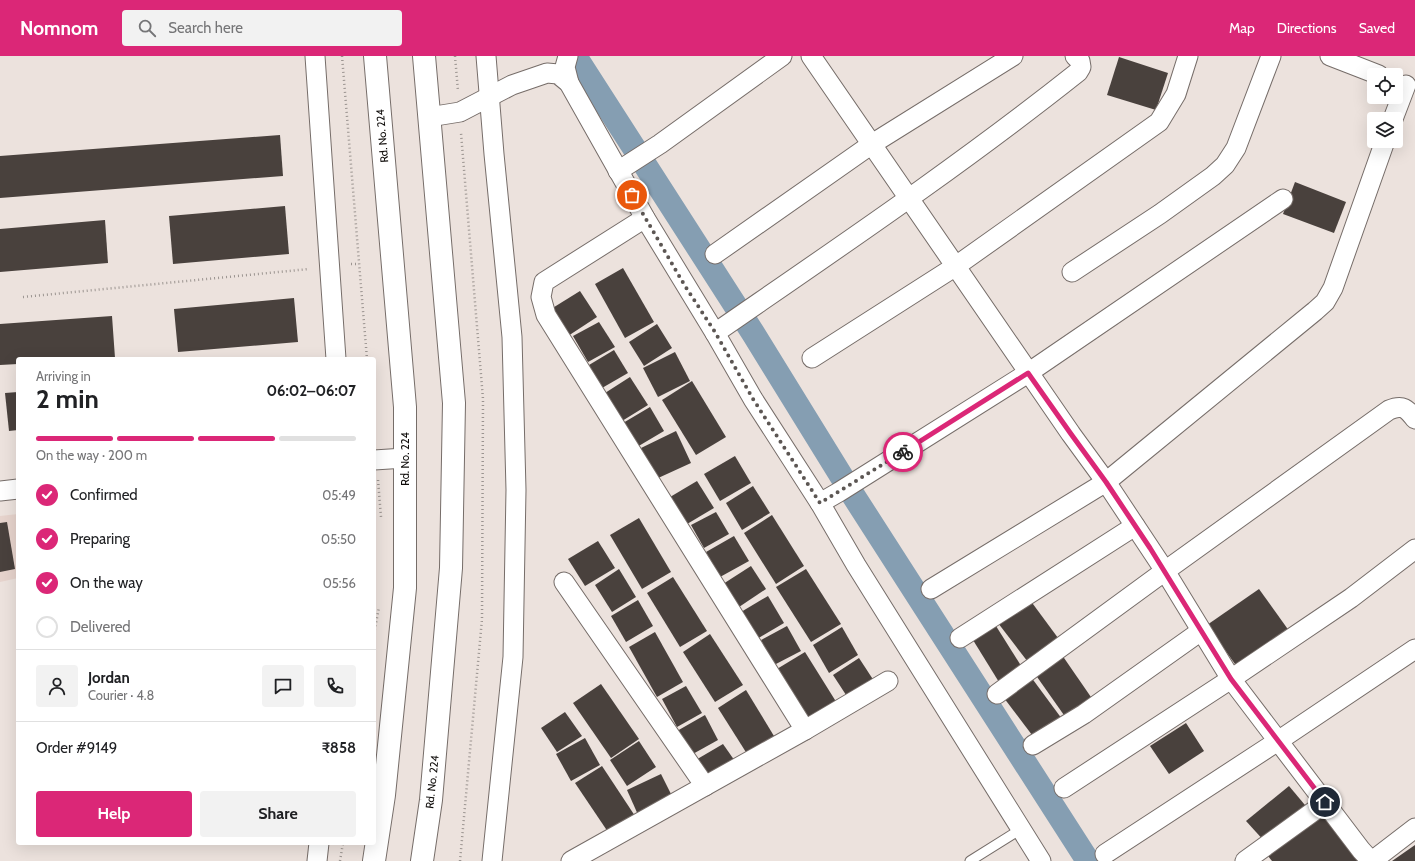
<!DOCTYPE html>
<meta charset="utf-8">
<style>
body{margin:0;font-family:Cabin,sans-serif;background:#f2f2f2;color:#202124;height:100vh;display:flex;flex-direction:column;font-size:15px;white-space:nowrap}
*{box-sizing:border-box;margin:0}
p{font-size:13px;color:#757577}
.icon{flex:none;width:22px;height:22px;fill:none;stroke:currentColor;stroke-width:2;stroke-linecap:round;stroke-linejoin:round}
.map{position:relative;flex:1;overflow:hidden}
.panel{position:absolute;left:16px;top:301px;width:360px;height:488px;display:flex;flex-direction:column;background:#fff;border-radius:4px;box-shadow:0 4px 16px #0002}
.panel>*{flex:none}
.controls{position:absolute;left:1367px;top:12px;display:grid;gap:8px}
.controls a{display:grid;place-items:center;width:36px;height:36px;border-radius:4px;background:#fff;box-shadow:0 4px 16px #0002;font-size:20px}
.pin{position:absolute;display:grid;place-items:center;width:34px;height:34px;color:#fff;margin:-17px;border:2px solid #fff;border-radius:50%;box-shadow:0 1px 4px #0007}
.courier{position:absolute;display:grid;place-items:center;width:40px;height:40px;margin:-20px;border:3px solid #db2777;border-radius:50%;background:#fff;color:#222;box-shadow:0 1px 5px #0007}
.headline em{font-style:normal;font-weight:800}
.headline div{display:flex;flex-direction:column-reverse}
.headline{display:flex;align-items:center;justify-content:space-between;height:68px;padding:0 20px}
h1{font-size:26px;font-weight:800;line-height:30px}
.bar{display:grid;grid-template-columns:repeat(4,1fr);gap:6px 4px;align-content:center;height:48px;padding:0 20px}
.bar i{height:5px;border-radius:3px;background:#e0e0e0}
.bar .current{background:#db2777}
.bar p{grid-column:span 4}
.line{display:flex;align-items:center;gap:10px;padding:0 20px;border-top:1px solid #e0e0e0}
.line div{flex:1}
.round{display:grid;place-items:center;flex:none;width:42px;height:42px;border-radius:4px;background:#f2f2f2}
ol{padding:0 20px;list-style:none}
li{display:flex;align-items:center;gap:12px;height:44px}
li p{margin-inline-start:auto}
li .icon{padding:4px;border-radius:50%;background:#db2777;color:#fff;stroke-width:4}
li:last-child{color:#757577}
li i{width:22px;height:22px;border:2px solid #e0e0e0;border-radius:50%}
.action{display:flex;gap:8px;margin-top:auto;padding:8px 20px}
.action a{flex:1;height:46px;border-radius:4px;background:#db2777;color:#fff;font-size:16px;font-weight:800;line-height:46px;text-align:center}
.action a+a{background:#f2f2f2;color:#202124}
header{display:flex;align-items:center;gap:24px;box-sizing:border-box;height:56px;padding:0 20px;background:#db2777;color:#fff}
header strong{font-size:19px}
nav{display:flex;gap:22px;margin-inline-start:auto;font-size:14px}
.search{width:280px;height:36px;background:#f2f2f2;display:flex;align-items:center;gap:10px;box-sizing:border-box;padding:0 14px;border-radius:4px;color:#757577;font-size:15px}
.map>svg:first-child{display:block}
</style>
<header>
<strong>Nomnom</strong>
<div class="search"><svg class="icon" aria-label="search" viewBox="0 0 24 24"><circle cx="10" cy="10" r="6"/><path d="M15 15l6 6"/></svg>Search here</div>
<nav><a>Map</a><a>Directions</a><a>Saved</a></nav>
</header>
<div class="map">
<svg width="1415" height="805" viewBox="0 0 1415 805">
<rect width="100%" height="100%" fill="#ece2dd"/>
<!-- built -->
<path fill="#e6d3cc" d="M 18,458 L 18,522 L 0,526 L 0,460 Z"/>
<g fill="none" stroke-linecap="round" stroke-linejoin="round">
<!-- canal -->
<path stroke="#859eb2" stroke-width="24" d="M 575,0 L 753,277 L 853,439 L 1088,805"/>
</g>
<!-- building -->
<g fill="#49413d">
<path d="M 1119,1 L 1168,17 L 1156,54 L 1107,39 Z"/>
<path d="M 280,79 L 283,120 L 0,142 L 0,100 Z"/>
<path d="M 1295,126 L 1346,146 L 1334,177 L 1283,158 Z"/>
<path d="M 285,150 L 289,198 L 173,208 L 169,160 Z"/>
<path d="M 105,164 L 108,207 L 0,216 L 0,173 Z"/>
<path d="M 623,212 L 654,266 L 625,282 L 595,228 Z"/>
<path d="M 580,235 L 597,261 L 568,280 L 551,253 Z"/>
<path d="M 294,242 L 298,286 L 178,296 L 174,253 Z"/>
<path d="M 112,260 L 115,302 L 93,303 L 18,303 L 18,308 L 0,309 L 0,268 Z"/>
<path d="M 599,266 L 615,291 L 588,306 L 573,280 Z"/>
<path d="M 657,268 L 672,292 L 644,310 L 629,286 Z"/>
<path d="M 614,294 L 628,317 L 602,332 L 589,309 Z"/>
<path d="M 675,296 L 690,325 L 658,341 L 643,312 Z"/>
<path d="M 630,321 L 648,349 L 622,365 L 605,337 Z"/>
<path d="M 692,325 L 726,381 L 696,399 L 662,344 Z"/>
<path d="M 18,336 L 18,374 L 9,375 L 5,337 Z"/>
<path d="M 650,351 L 664,375 L 637,391 L 623,367 Z"/>
<path d="M 676,375 L 691,407 L 656,423 L 641,392 Z"/>
<path d="M 735,400 L 751,427 L 720,445 L 704,418 Z"/>
<path d="M 697,425 L 714,452 L 682,471 L 665,444 Z"/>
<path d="M 753,430 L 770,457 L 742,474 L 726,447 Z"/>
<path d="M 716,456 L 729,478 L 704,492 L 691,469 Z"/>
<path d="M 772,459 L 804,510 L 776,528 L 744,477 Z"/>
<path d="M 639,462 L 671,516 L 642,533 L 610,479 Z"/>
<path d="M 7,466 L 15,513 L 0,516 L 0,467 Z"/>
<path d="M 734,480 L 749,505 L 720,521 L 706,496 Z"/>
<path d="M 598,485 L 615,512 L 585,530 L 568,503 Z"/>
<path d="M 751,510 L 766,533 L 739,551 L 723,528 Z"/>
<path d="M 619,513 L 636,541 L 612,556 L 595,529 Z"/>
<path d="M 806,513 L 841,568 L 811,586 L 776,531 Z"/>
<path d="M 673,521 L 707,575 L 680,591 L 647,537 Z"/>
<path d="M 1259,533 L 1292,579 L 1240,615 L 1207,569 Z"/>
<path d="M 768,540 L 784,567 L 757,583 L 741,556 Z"/>
<path d="M 638,544 L 653,570 L 626,586 L 611,560 Z"/>
<path d="M 1030,544 L 1061,586 L 1031,610 L 998,567 Z"/>
<path d="M 787,570 L 801,595 L 774,609 L 761,584 Z"/>
<path d="M 996,570 L 1025,616 L 1002,631 L 973,584 Z"/>
<path d="M 842,571 L 858,599 L 829,617 L 813,589 Z"/>
<path d="M 655,576 L 683,626 L 657,641 L 629,591 Z"/>
<path d="M 710,578 L 743,629 L 715,646 L 683,596 Z"/>
<path d="M 805,596 L 840,652 L 808,672 L 772,616 Z"/>
<path d="M 1062,599 L 1093,644 L 1066,662 L 1035,618 Z"/>
<path d="M 859,602 L 876,628 L 850,645 L 833,619 Z"/>
<path d="M 1031,621 L 1062,663 L 1035,683 L 1004,642 Z"/>
<path d="M 601,628 L 639,683 L 611,702 L 573,647 Z"/>
<path d="M 686,630 L 702,657 L 677,671 L 662,643 Z"/>
<path d="M 746,634 L 777,685 L 749,701 L 718,652 Z"/>
<path d="M 565,656 L 582,680 L 557,696 L 541,672 Z"/>
<path d="M 705,659 L 718,684 L 691,699 L 677,675 Z"/>
<path d="M 1186,667 L 1204,695 L 1169,718 L 1150,690 Z"/>
<path d="M 585,682 L 600,709 L 571,725 L 556,698 Z"/>
<path d="M 639,685 L 656,711 L 627,730 L 610,704 Z"/>
<path d="M 723,688 L 737,708 L 708,724 L 694,705 Z"/>
<path d="M 602,710 L 637,763 L 610,779 L 575,727 Z"/>
<path d="M 661,718 L 674,744 L 639,761 L 627,734 Z"/>
<path d="M 1289,730 L 1310,755 L 1266,787 L 1246,765 Z"/>
<path d="M 1321,757 L 1360,805 L 1272,805 L 1268,800 Z"/>
<path d="M 1415,789 L 1415,805 L 1392,805 Z"/>
</g>
<g fill="none" stroke-linecap="round" stroke-linejoin="round">
<!-- service casing -->
<g stroke="#766d69" stroke-width="11">
<path id="service" d="M 970,805 L 1021,773"/>
</g>
<!-- minor casing -->
<g stroke="#766d69" stroke-width="21">
<g id="minor">
<path d="M 315,0 L 336,303"/>
<path d="M 486,0 L 494,98 L 512,281 L 516,434 L 513,601 L 492,805"/>
<path d="M 568,0 L 565,11 L 569,27"/>
<path d="M 811,0 L 1071,378 L 1106,426 L 1165,515 L 1231,623 L 1361,794 L 1371,805"/>
<path d="M 1330,0 L 1379,19"/>
<path d="M 429,61 L 460,56 L 512,29 L 547,17 L 558,18 L 569,27 L 645,162 L 715,277 L 753,343 L 820,447 L 856,509 L 1041,805"/>
<path d="M 1393,63 L 1406,29"/>
<path d="M 618,115 L 660,88 L 782,0"/>
<path d="M 645,162 L 544,226 L 541,241 L 546,259 L 805,674"/>
<path d="M 715,198 L 872,88 L 1013,0"/>
<path d="M 1072,216 L 1160,158 L 1213,120 L 1225,109 L 1236,92 L 1271,0"/>
<path d="M 715,277 C 838,192 961,109 1078,16 L 1081,11 L 1080,5 L 1075,0"/>
<path d="M 812,302 L 956,210 L 1159,66 L 1176,38 L 1188,0"/>
<path d="M 374,404 L 405,402"/>
<path d="M 0,435 L 18,433"/>
<path d="M 820,447 L 839,436 L 1028,317 L 1283,143"/>
<path d="M 564,526 L 705,730"/>
<path d="M 931,533 L 1106,426 L 1315,255 L 1325,246 L 1333,232 L 1385,85"/>
<path d="M 960,582 L 1135,470"/>
<path d="M 997,638 L 1165,515 L 1389,354 C 1403,348 1407,353 1415,363"/>
<path d="M 1033,689 L 1084,658 L 1201,575"/>
<path d="M 1064,732 L 1231,623 L 1351,542 L 1415,493"/>
<path d="M 1105,798 L 1278,685 L 1415,593"/>
<path d="M 317,805 L 319,787"/>
<path d="M 571,805 L 805,674 L 888,625"/>
<path d="M 1245,805 L 1325,747"/>
<path d="M 1372,805 L 1415,772"/>
</g>
</g>
<!-- primary casing -->
<g stroke="#766d69" stroke-width="24">
<g id="primary">
<path d="M 374,805 L 384,739 L 405,532 L 405,351 L 375,0"/>
<path d="M 422,805 L 431,744 L 451,512 L 454,347 L 424,0"/>
</g>
</g>
<!-- path -->
<g stroke="#9b9490" stroke-width="2.5" stroke-dasharray="1 3" stroke-linecap="butt">
<path d="M 342,0 L 367,303"/>
<path d="M 455,0 L 458,35"/>
<path d="M 351,208 L 359,208"/>
<path d="M 23,241 L 309,213"/>
<path d="M 378,424 L 381,461"/>
<path d="M 374,578 L 379,551"/>
<path d="M 340,805 L 343,787"/>
<path d="M 460,805 L 482,563 L 483,343 L 461,77"/>
</g>
<!-- service -->
<use href="#service" stroke="#fff" stroke-width="9"/>
<!-- minor -->
<use href="#minor" stroke="#fff" stroke-width="19"/>
<!-- primary -->
<use href="#primary" stroke="#fff" stroke-width="22"/>
</g>
<g fill="none" stroke-linecap="round" stroke-linejoin="round">
<!-- done -->
<path stroke="#5c5653" stroke-width="4" stroke-dasharray="0 7.2" d="M 632,139 L 685,230 L 715,276 L 753,343 L 820,447 L 903,396"/>
<!-- route -->
<path stroke="#db2777" stroke-width="5" d="M 903,396 L 1028,317 L 1071,378 L 1106,426 L 1150,492 L 1231,623 L 1325,746"/>
</g>
<g text-anchor="middle" stroke-width="4" stroke-linejoin="round" paint-order="stroke">
<!-- street labels -->
<g font-size="11" fill="#0e0b09" stroke="#fff">
<text transform="translate(382 80) rotate(-95)" y="4">Rd. No. 224</text>
<text transform="translate(405 403) rotate(-90)" y="4">Rd. No. 224</text>
<text transform="translate(432 726) rotate(-84)" y="4">Rd. No. 224</text>
</g>
</g>
</svg>
<div class="controls">
<a><svg class="icon" aria-label="locate" viewBox="0 0 24 24"><circle cx="12" cy="12" r="6"/><path d="M12 2v4M12 18v4M2 12h4M18 12h4"/></svg></a>
<a><svg class="icon" aria-label="layers" viewBox="0 0 24 24"><path d="M12 4l9 5-9 5-9-5zM3 14l9 5 9-5"/></svg></a>
</div>
<div class="pin" style="left:632px;top:139px;background:#ea580c"><svg class="icon" aria-label="bag" viewBox="0 0 24 24"><path d="M5 8h14l-1 12H6zM9 8a3 3 0 0 1 6 0"/></svg></div>
<div class="pin" style="left:1325px;top:746px;background:#1f2937"><svg class="icon" aria-label="home" viewBox="0 0 24 24"><path d="M3 11l9-7 9 7M6 9v11h12V9"/></svg></div>
<div class="courier" style="left:903px;top:396px"><svg class="icon" aria-label="bike" viewBox="0 0 24 24"><circle cx="6" cy="16" r="4"/><circle cx="18" cy="16" r="4"/><path d="M6 16l4-8h5l3 8M10 8l3 8H6M13 5h3"/></svg></div>
<section class="panel">
<div class="headline"><div><h1>2 min</h1><p>Arriving in</p></div><em>06:02–06:07</em></div>
<div class="bar"><i class="current"></i><i class="current"></i><i class="current"></i><i></i><p>On the way · 200 m</p></div>
<ol>
<li><svg class="icon" aria-label="check" viewBox="0 0 24 24"><path d="M5 12l5 5 9-10"/></svg>Confirmed<p>05:49</p></li>
<li><svg class="icon" aria-label="check" viewBox="0 0 24 24"><path d="M5 12l5 5 9-10"/></svg>Preparing<p>05:50</p></li>
<li><svg class="icon" aria-label="check" viewBox="0 0 24 24"><path d="M5 12l5 5 9-10"/></svg>On the way<p>05:56</p></li>
<li><i></i>Delivered</li>
</ol>
<div class="line" style="height:72px"><a class="round"><svg class="icon" aria-label="person" viewBox="0 0 24 24"><circle cx="12" cy="8" r="4"/><path d="M4 21q1-7 8-7t8 7"/></svg></a><div><b>Jordan</b><p>Courier · 4.8</p></div><a class="round"><svg class="icon" aria-label="chat" viewBox="0 0 24 24"><path d="M4 5h16v11H9l-5 4z"/></svg></a><a class="round"><svg class="icon" aria-label="phone" viewBox="0 0 24 24"><path d="M5 4h4l2 5-3 2q2 4 5 5l2-3 5 2v4C11 20 4 13 5 4z"/></svg></a></div>
<div class="line" style="height:52px"><div>Order #9149</div><b>₹858</b></div>
<div class="action"><a>Help</a><a>Share</a></div>
</section>
</div>
